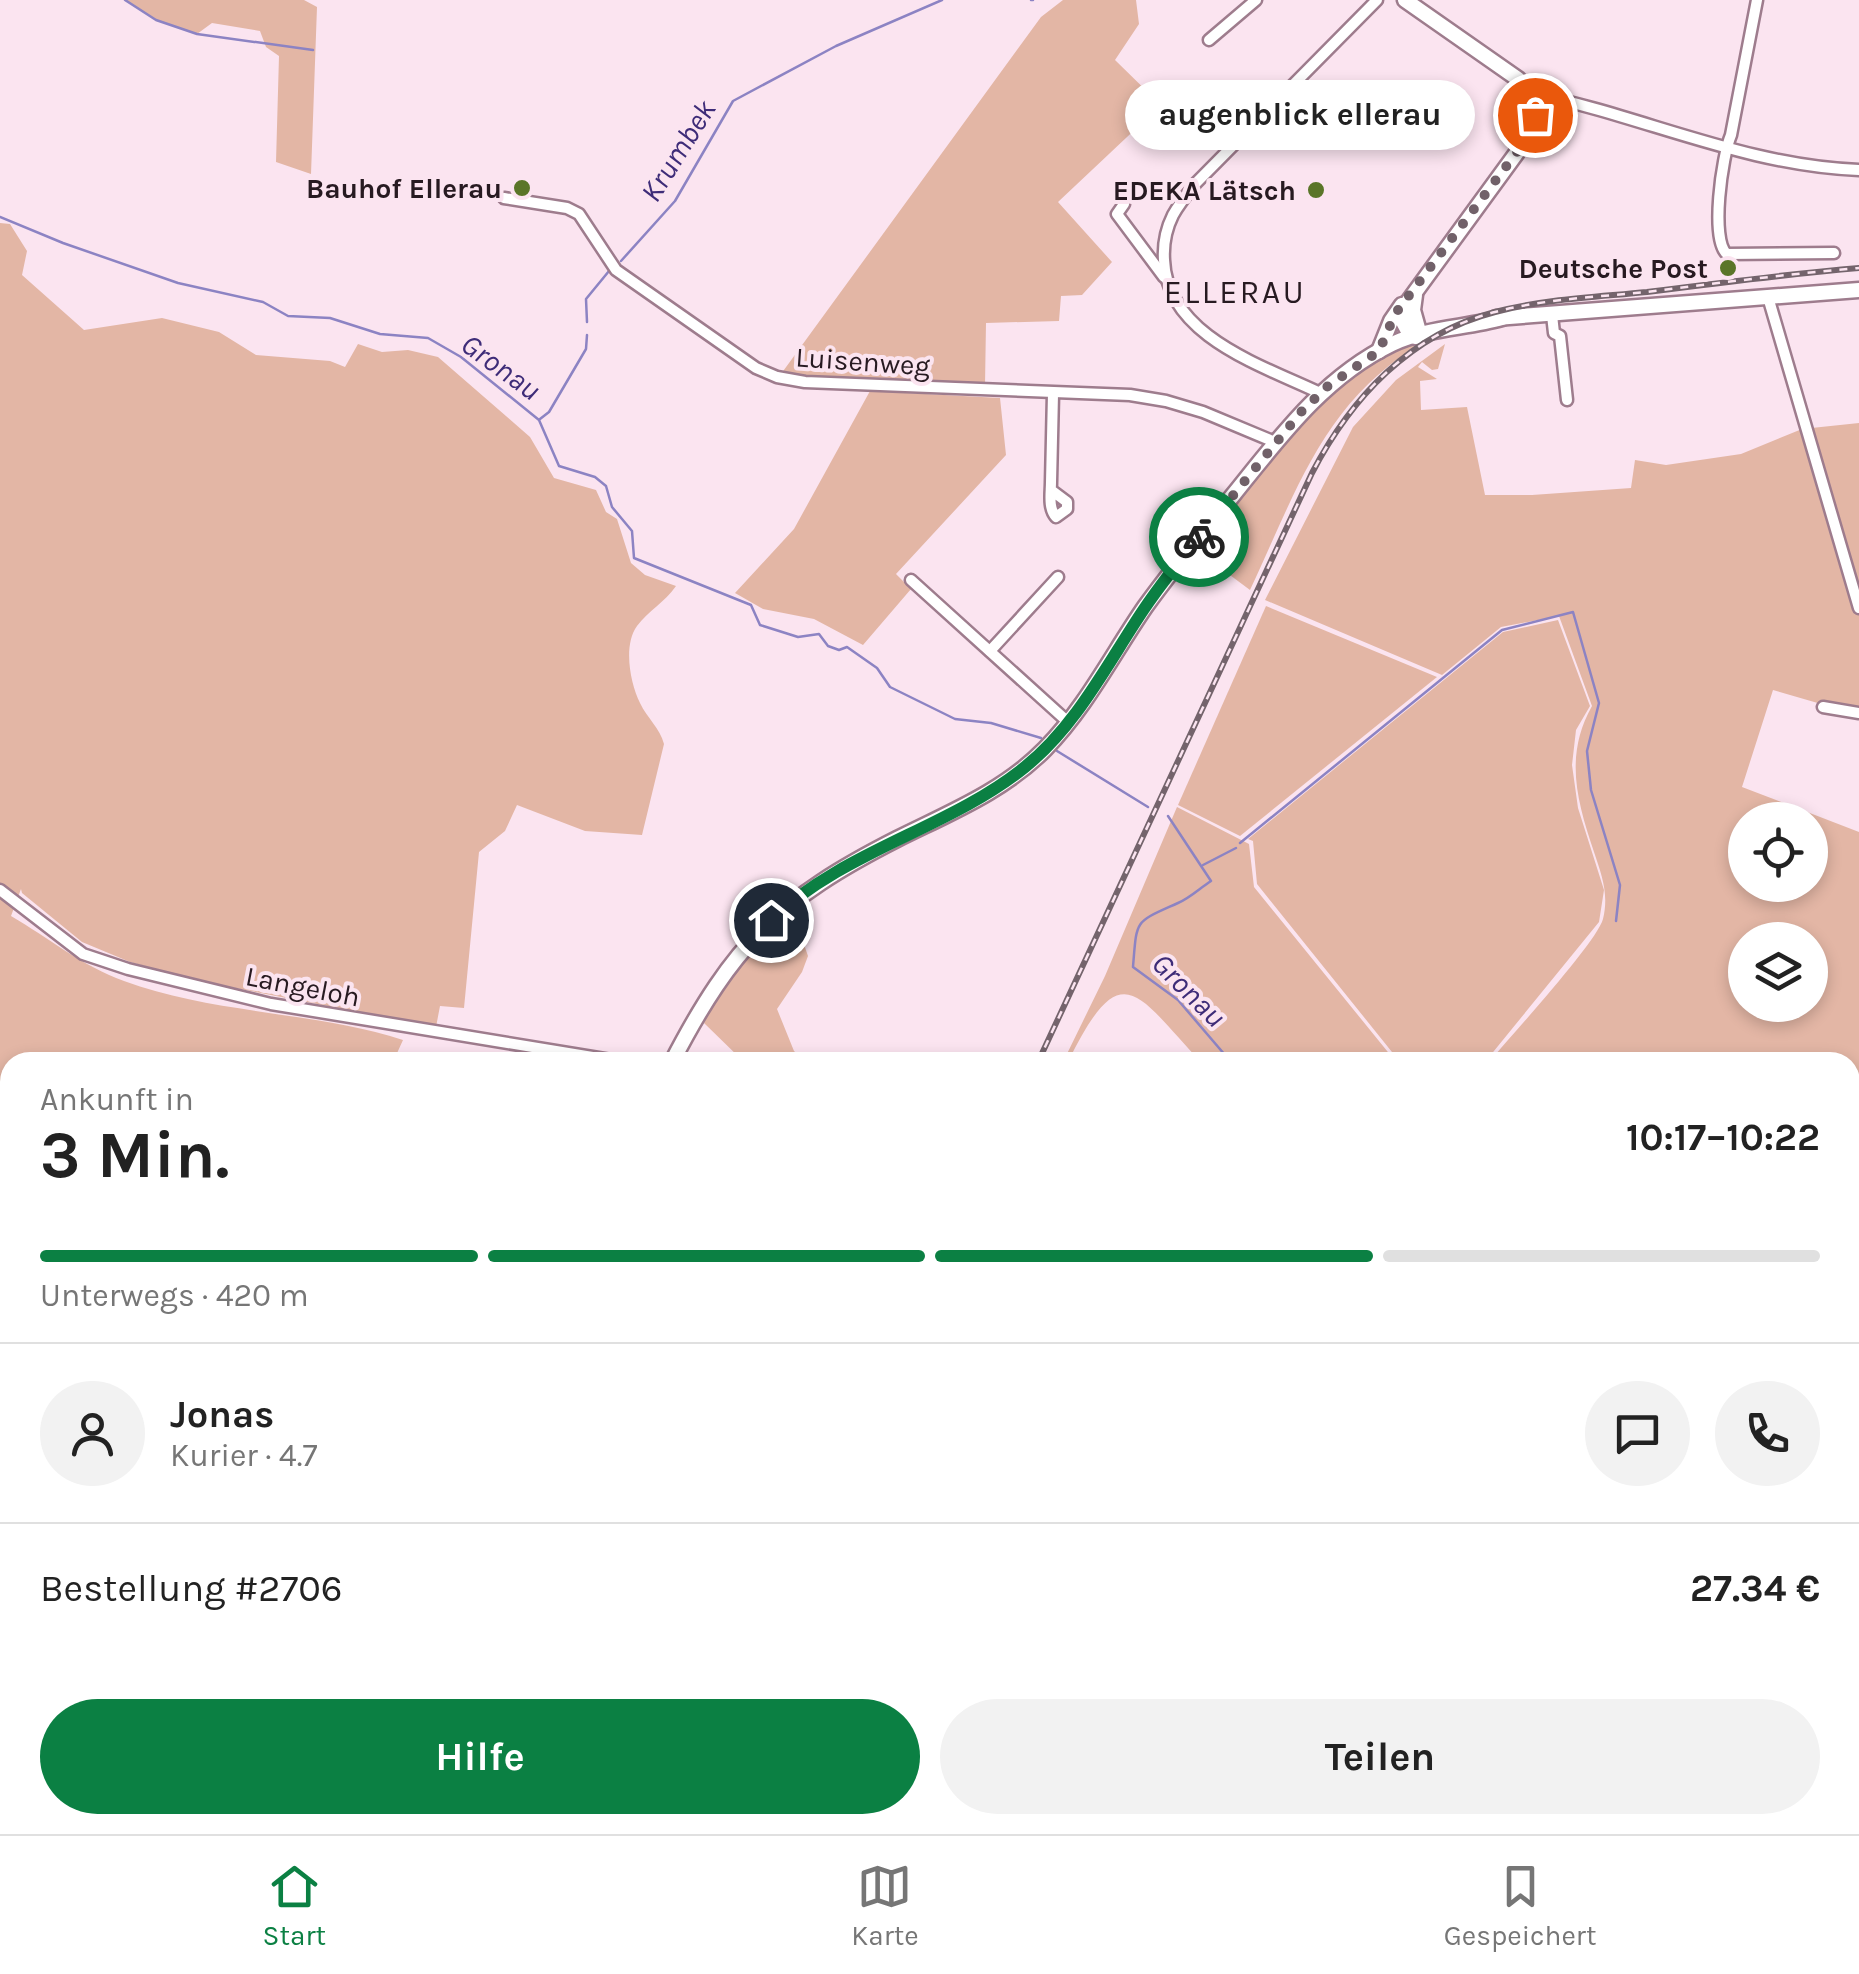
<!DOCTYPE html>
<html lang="de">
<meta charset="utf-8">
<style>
body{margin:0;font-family:Karla,sans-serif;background:#f2f2f2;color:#222;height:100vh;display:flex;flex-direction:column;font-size:38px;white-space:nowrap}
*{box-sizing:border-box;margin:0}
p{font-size:32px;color:#767676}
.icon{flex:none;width:55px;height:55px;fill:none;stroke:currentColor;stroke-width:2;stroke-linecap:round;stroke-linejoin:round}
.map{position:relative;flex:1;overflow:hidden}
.details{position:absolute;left:0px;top:1052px;width:1860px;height:782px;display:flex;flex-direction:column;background:#fff;border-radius:30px 30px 0 0;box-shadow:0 5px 15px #0003}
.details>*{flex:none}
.controls{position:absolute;left:1728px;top:802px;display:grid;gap:20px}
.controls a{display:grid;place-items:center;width:100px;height:100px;border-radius:50%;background:#fff;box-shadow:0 5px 15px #0003;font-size:50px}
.pin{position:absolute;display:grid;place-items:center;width:85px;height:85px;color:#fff;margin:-42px;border:5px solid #fff;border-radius:50%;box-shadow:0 2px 10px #0007}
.courier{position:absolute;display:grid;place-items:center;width:100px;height:100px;margin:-50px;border:8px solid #0b8043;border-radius:50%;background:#fff;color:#222;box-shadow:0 2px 12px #0007}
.bubble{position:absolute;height:70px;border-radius:35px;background:#fff;box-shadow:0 5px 15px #0003;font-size:32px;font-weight:700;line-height:70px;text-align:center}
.overview em{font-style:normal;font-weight:700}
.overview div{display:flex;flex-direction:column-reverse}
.overview{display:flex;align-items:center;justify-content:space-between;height:170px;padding:0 40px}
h1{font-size:65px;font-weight:700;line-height:75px}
.bar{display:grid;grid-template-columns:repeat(4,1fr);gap:15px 10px;align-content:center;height:120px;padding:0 40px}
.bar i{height:12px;border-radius:8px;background:#e0e0e0}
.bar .current{background:#0b8043}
.bar p{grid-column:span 4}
.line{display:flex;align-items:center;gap:25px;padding:0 40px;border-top:2px solid #e0e0e0}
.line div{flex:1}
.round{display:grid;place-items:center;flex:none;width:105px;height:105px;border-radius:52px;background:#f2f2f2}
.cta{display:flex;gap:20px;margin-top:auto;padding:20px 40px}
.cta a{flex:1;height:115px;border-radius:60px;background:#0b8043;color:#fff;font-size:40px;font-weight:700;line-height:115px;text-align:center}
.cta a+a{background:#f2f2f2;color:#222}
.tab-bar{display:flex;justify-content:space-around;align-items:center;height:140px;border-top:2px solid #e0e0e0;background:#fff;font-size:28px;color:#767676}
.tab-bar a{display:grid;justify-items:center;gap:5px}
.tab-bar .current{color:#0b8043}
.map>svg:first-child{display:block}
</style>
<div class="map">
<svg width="1859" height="1834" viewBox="0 0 1859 1834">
<rect width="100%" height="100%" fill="#fbe4f0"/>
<!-- green -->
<g fill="#e3b6a5" fill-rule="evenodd">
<path d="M 125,0 L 304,0 L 317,7 L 311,174 L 276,162 L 279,56 L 266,47 L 260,31 L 212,23 L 197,34 L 156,20 Z"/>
<path d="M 1063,0 L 1136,0 L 1139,24 L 1115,60 L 1161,105 L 1058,202 L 1112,262 L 1082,295 L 1061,296 L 1059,321 L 986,323 L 985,385 L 781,374 L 1041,17 Z"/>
<path d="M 0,223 L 10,224 L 27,251 L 22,275 L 84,330 L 162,318 L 219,332 L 256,355 L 330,361 L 345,367 L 358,344 L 382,352 L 408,350 L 438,357 L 530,437 L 554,478 L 596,490 L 606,512 L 617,519 L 631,563 L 645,575 L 676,586 C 665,602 648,611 637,626 C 623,645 630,683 640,703 C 647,718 660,728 664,744 L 642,835 L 585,831 L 517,805 L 505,831 L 479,852 L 464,1008 L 440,1006 L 436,1027 L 204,982 L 130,962 L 82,942 L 22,893 L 21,889 L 11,916 C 49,938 82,966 124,981 C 213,1014 313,1011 403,1040 L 393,1062 L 10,1062 L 10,1786 L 0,1791 Z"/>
<path d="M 1429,339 C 1325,397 1298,488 1250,590 L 1195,549 C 1256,472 1329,363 1429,339 Z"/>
<path d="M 1445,344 L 1438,369 L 1432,370 L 1422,362 L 1418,367 L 1437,379 L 1420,381 L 1421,410 L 1467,407 L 1485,495 L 1532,495 L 1631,488 L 1635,460 L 1666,465 L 1741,454 L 1802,429 L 1859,423 L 1859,715 L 1773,690 L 1742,787 L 1859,832 L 1859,1296 L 1850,1291 L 1850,1062 L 1489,1062 C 1510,1037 1597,942 1603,919 C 1609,894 1602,876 1594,852 C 1577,801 1564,756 1592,706 L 1559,616 L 1501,627 L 1442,675 L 1265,600 L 1353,427 L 1396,380 ZM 1745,820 L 1810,820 L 1810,885 L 1745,885 ZM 1745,940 L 1810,940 L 1810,1005 L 1745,1005 Z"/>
<path d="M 870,391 L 1000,398 L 1006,455 L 896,574 L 911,589 L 863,645 L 814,619 L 763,609 L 735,593 L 794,529 Z"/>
<path d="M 1266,606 L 1437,677 L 1240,836 L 1178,805 Z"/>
<path d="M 1558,620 L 1590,706 L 1576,730 L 1572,765 L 1578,808 L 1604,890 L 1599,922 L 1485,1062 L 1400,1062 L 1257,884 L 1253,841 L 1248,839 L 1503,632 Z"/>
<path d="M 1177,807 L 1249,844 L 1254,887 L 1396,1062 L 1201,1062 C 1137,995 1122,951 1068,1062 L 1063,1062 L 1105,976 Z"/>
<path d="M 801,907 L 800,933 L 808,956 L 802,972 L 777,1009 L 794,1051 L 806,1062 L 744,1062 L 704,1023 C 723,976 754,948 788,912 Z"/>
<path d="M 1850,1662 L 1859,1666 L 1859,1795 L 1850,1794 Z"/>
<path d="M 334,1825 L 678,1825 L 674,1834 L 330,1834 Z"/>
<path d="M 1041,1825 L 1780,1825 L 1776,1834 L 1045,1834 Z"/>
</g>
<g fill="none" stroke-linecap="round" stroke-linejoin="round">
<!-- stream -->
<g stroke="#8c83c3" stroke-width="2.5">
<path d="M 125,0 L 156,20 L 197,34 L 313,50"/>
<path d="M 1031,0 L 1033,0"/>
<path d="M 0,217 L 63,243 L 178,283 L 263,302 L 288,316 L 330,318 L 380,334 L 428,338 L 461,357 L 539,420 L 559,466 L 595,477 L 606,486 L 612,507 L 632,531 L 634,558 L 751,605 L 760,625 L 798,637 L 819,634 L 828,646 L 839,650 L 847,647 L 877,668 L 890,687 L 955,719 L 991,723 L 1041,738"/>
<path d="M 621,261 L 675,201 L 733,101 L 836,46 L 942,0"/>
<path d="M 587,322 L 586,299 L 609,271"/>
<path d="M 540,419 L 549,412 L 586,349 L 587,335"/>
<path d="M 1057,751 L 1148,807"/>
<path d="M 1168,816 L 1211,881 C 1200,888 1190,898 1178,903 C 1134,923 1137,918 1133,967 L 1178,1000 L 1231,1062"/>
<path d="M 1240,843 L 1502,630 L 1573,612 L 1599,703 L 1587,751 L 1591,790 L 1620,885 L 1616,921"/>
<path d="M 1203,865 L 1236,848"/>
<path d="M 1696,1834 L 1698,1825"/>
</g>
<!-- minor casing -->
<g stroke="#9e7c8d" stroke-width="15">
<g id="minor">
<path d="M 1757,0 L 1731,135 C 1722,156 1710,240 1727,254 L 1834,253"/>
<path d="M 1209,40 L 1256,0"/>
<path d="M 1530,93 C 1641,115 1745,166 1859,170"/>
<path d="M 1535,115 L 1572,104"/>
<path d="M 504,198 L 567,208 L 579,214 L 616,270 L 756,368 L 777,377 L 805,382 L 1130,395 L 1166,401 L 1203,412 L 1275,442"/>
<path d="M 1124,204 L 1117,214 L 1164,277"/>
<path d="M 1768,297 L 1859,608"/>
<path d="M 1552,315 L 1554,333 L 1560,336 L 1567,400"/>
<path d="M 1320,393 C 1261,365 1167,336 1164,260 C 1163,244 1166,229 1173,215 C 1179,204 1188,193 1196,183 L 1377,0"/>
<path d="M 1051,490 L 1067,502 L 1067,509 L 1056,517 C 1048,508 1051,493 1051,482 L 1053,394"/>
<path d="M 911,580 L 1068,722"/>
<path d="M 990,651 L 1058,577"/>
<path d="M 1823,707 L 1859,713"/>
<path d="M 0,890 L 83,954 L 128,969 L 271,1004 L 623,1062"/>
<path d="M 0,1797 L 10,1792"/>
</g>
</g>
<!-- secondary casing -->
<g stroke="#9e7c8d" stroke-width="19">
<g id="secondary">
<path d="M 1405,0 L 1518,79 C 1536,98 1539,117 1526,140 L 1405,306 L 1402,320 L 1410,335 L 1416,337"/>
<path d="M 1415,295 L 1413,310 L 1418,328"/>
<path d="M 1496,318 L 1859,290"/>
<path d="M 1379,351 L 1391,321 L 1402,305"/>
<path d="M 672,1062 C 733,944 779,899 897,839 C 949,813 1004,791 1045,749 C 1086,707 1112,655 1145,607 C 1173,568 1204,531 1234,494 C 1280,437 1324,377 1392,344 C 1425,328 1466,328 1502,318"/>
<path d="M 315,1834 L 319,1825"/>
</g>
</g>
<!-- minor -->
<use href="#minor" stroke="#fff" stroke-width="10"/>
<!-- secondary -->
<use href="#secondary" stroke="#fff" stroke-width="14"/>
<!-- rail casing -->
<g stroke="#74646c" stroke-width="6">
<g id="rail">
<path d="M 1038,1062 L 1312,473 C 1351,398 1410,334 1495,312 C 1544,299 1597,297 1647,292 C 1717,283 1788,274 1859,268"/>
<path d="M 679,1834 L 683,1825"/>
</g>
</g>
<!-- rail -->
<use href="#rail" stroke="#fbe4f0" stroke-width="2.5" stroke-dasharray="8" stroke-linecap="butt"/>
</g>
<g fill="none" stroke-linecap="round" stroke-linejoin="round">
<!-- done -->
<path stroke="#716169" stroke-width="10" stroke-dasharray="0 18" d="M 1199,537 L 1302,411 L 1328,386 L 1379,351 L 1395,314 L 1526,140 L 1535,115"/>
<!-- route -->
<path stroke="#0b8043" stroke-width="12" d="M 771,920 C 844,850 948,829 1025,767 C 1077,725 1107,664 1144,609 C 1161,584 1180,560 1199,537"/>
</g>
<!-- markers -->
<g fill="#5a7528" stroke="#fbe4f0" stroke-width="4">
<circle cx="522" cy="188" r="10"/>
<circle cx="1316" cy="190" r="10"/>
<circle cx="1728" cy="268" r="10"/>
</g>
<g text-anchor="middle" stroke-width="8" stroke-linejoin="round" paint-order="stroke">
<!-- poi labels -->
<g font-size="28" font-weight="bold" fill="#271a21" stroke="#fbe4f0" text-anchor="end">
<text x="502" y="198">Bauhof Ellerau</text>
<text x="1296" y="200">EDEKA Lätsch</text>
<text x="1708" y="278">Deutsche Post</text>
</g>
<!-- street labels -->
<g font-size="28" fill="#271a21" stroke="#fbe4f0">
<text transform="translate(863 361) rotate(4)" y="10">Luisenweg</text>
<text transform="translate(303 986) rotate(11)" y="10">Langeloh</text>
</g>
<!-- water labels -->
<g font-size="30" font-style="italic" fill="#3e2c78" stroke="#fbe4f0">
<text transform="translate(678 151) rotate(-58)" y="10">Krumbek</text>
<text transform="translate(501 367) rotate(36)" y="10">Gronau</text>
<text transform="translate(1189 990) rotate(45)" y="10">Gronau</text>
</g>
<!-- quarter labels -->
<g font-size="32" letter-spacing="2.5" fill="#271a21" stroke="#fbe4f0">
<text x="1235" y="303">ELLERAU</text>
</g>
</g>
</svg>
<div class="controls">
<a><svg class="icon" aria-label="locate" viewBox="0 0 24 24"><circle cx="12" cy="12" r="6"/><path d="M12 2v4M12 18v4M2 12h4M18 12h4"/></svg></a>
<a><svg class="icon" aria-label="layers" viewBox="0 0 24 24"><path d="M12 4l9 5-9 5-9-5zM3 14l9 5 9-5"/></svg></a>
</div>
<div class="pin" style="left:1535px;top:115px;background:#ea580c"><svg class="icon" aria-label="bag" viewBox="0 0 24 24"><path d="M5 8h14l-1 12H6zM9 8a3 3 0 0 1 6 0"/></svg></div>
<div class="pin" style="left:771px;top:920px;background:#1f2937"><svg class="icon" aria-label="home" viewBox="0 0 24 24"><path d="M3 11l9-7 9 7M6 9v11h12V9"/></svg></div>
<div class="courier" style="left:1199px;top:537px"><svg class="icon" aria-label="bike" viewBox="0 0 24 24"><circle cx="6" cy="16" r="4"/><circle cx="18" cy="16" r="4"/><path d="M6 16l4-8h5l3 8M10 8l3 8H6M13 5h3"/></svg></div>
<div class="bubble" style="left:1125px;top:80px;width:350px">augenblick ellerau</div>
<section class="details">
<div class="overview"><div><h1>3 Min.</h1><p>Ankunft in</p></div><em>10:17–10:22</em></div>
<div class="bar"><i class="current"></i><i class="current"></i><i class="current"></i><i></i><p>Unterwegs · 420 m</p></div>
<div class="line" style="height:180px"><a class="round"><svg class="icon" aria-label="person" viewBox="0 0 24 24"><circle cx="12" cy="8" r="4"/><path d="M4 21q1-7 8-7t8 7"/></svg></a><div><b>Jonas</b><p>Kurier · 4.7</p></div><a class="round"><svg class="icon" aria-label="chat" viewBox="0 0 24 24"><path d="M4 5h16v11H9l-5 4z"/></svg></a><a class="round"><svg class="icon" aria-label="phone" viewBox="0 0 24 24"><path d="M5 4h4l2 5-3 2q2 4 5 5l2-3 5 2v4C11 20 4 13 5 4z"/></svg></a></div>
<div class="line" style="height:130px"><div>Bestellung #2706</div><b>27.34 €</b></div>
<div class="cta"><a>Hilfe</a><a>Teilen</a></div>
</section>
</div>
<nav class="tab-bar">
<a class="current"><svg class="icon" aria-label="home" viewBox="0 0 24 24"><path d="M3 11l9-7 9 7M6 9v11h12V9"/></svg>Start</a>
<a><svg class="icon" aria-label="map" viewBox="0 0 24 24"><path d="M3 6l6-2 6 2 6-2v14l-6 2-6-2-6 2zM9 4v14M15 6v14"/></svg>Karte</a>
<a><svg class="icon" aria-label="saved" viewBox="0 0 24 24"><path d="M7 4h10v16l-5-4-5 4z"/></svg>Gespeichert</a>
</nav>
